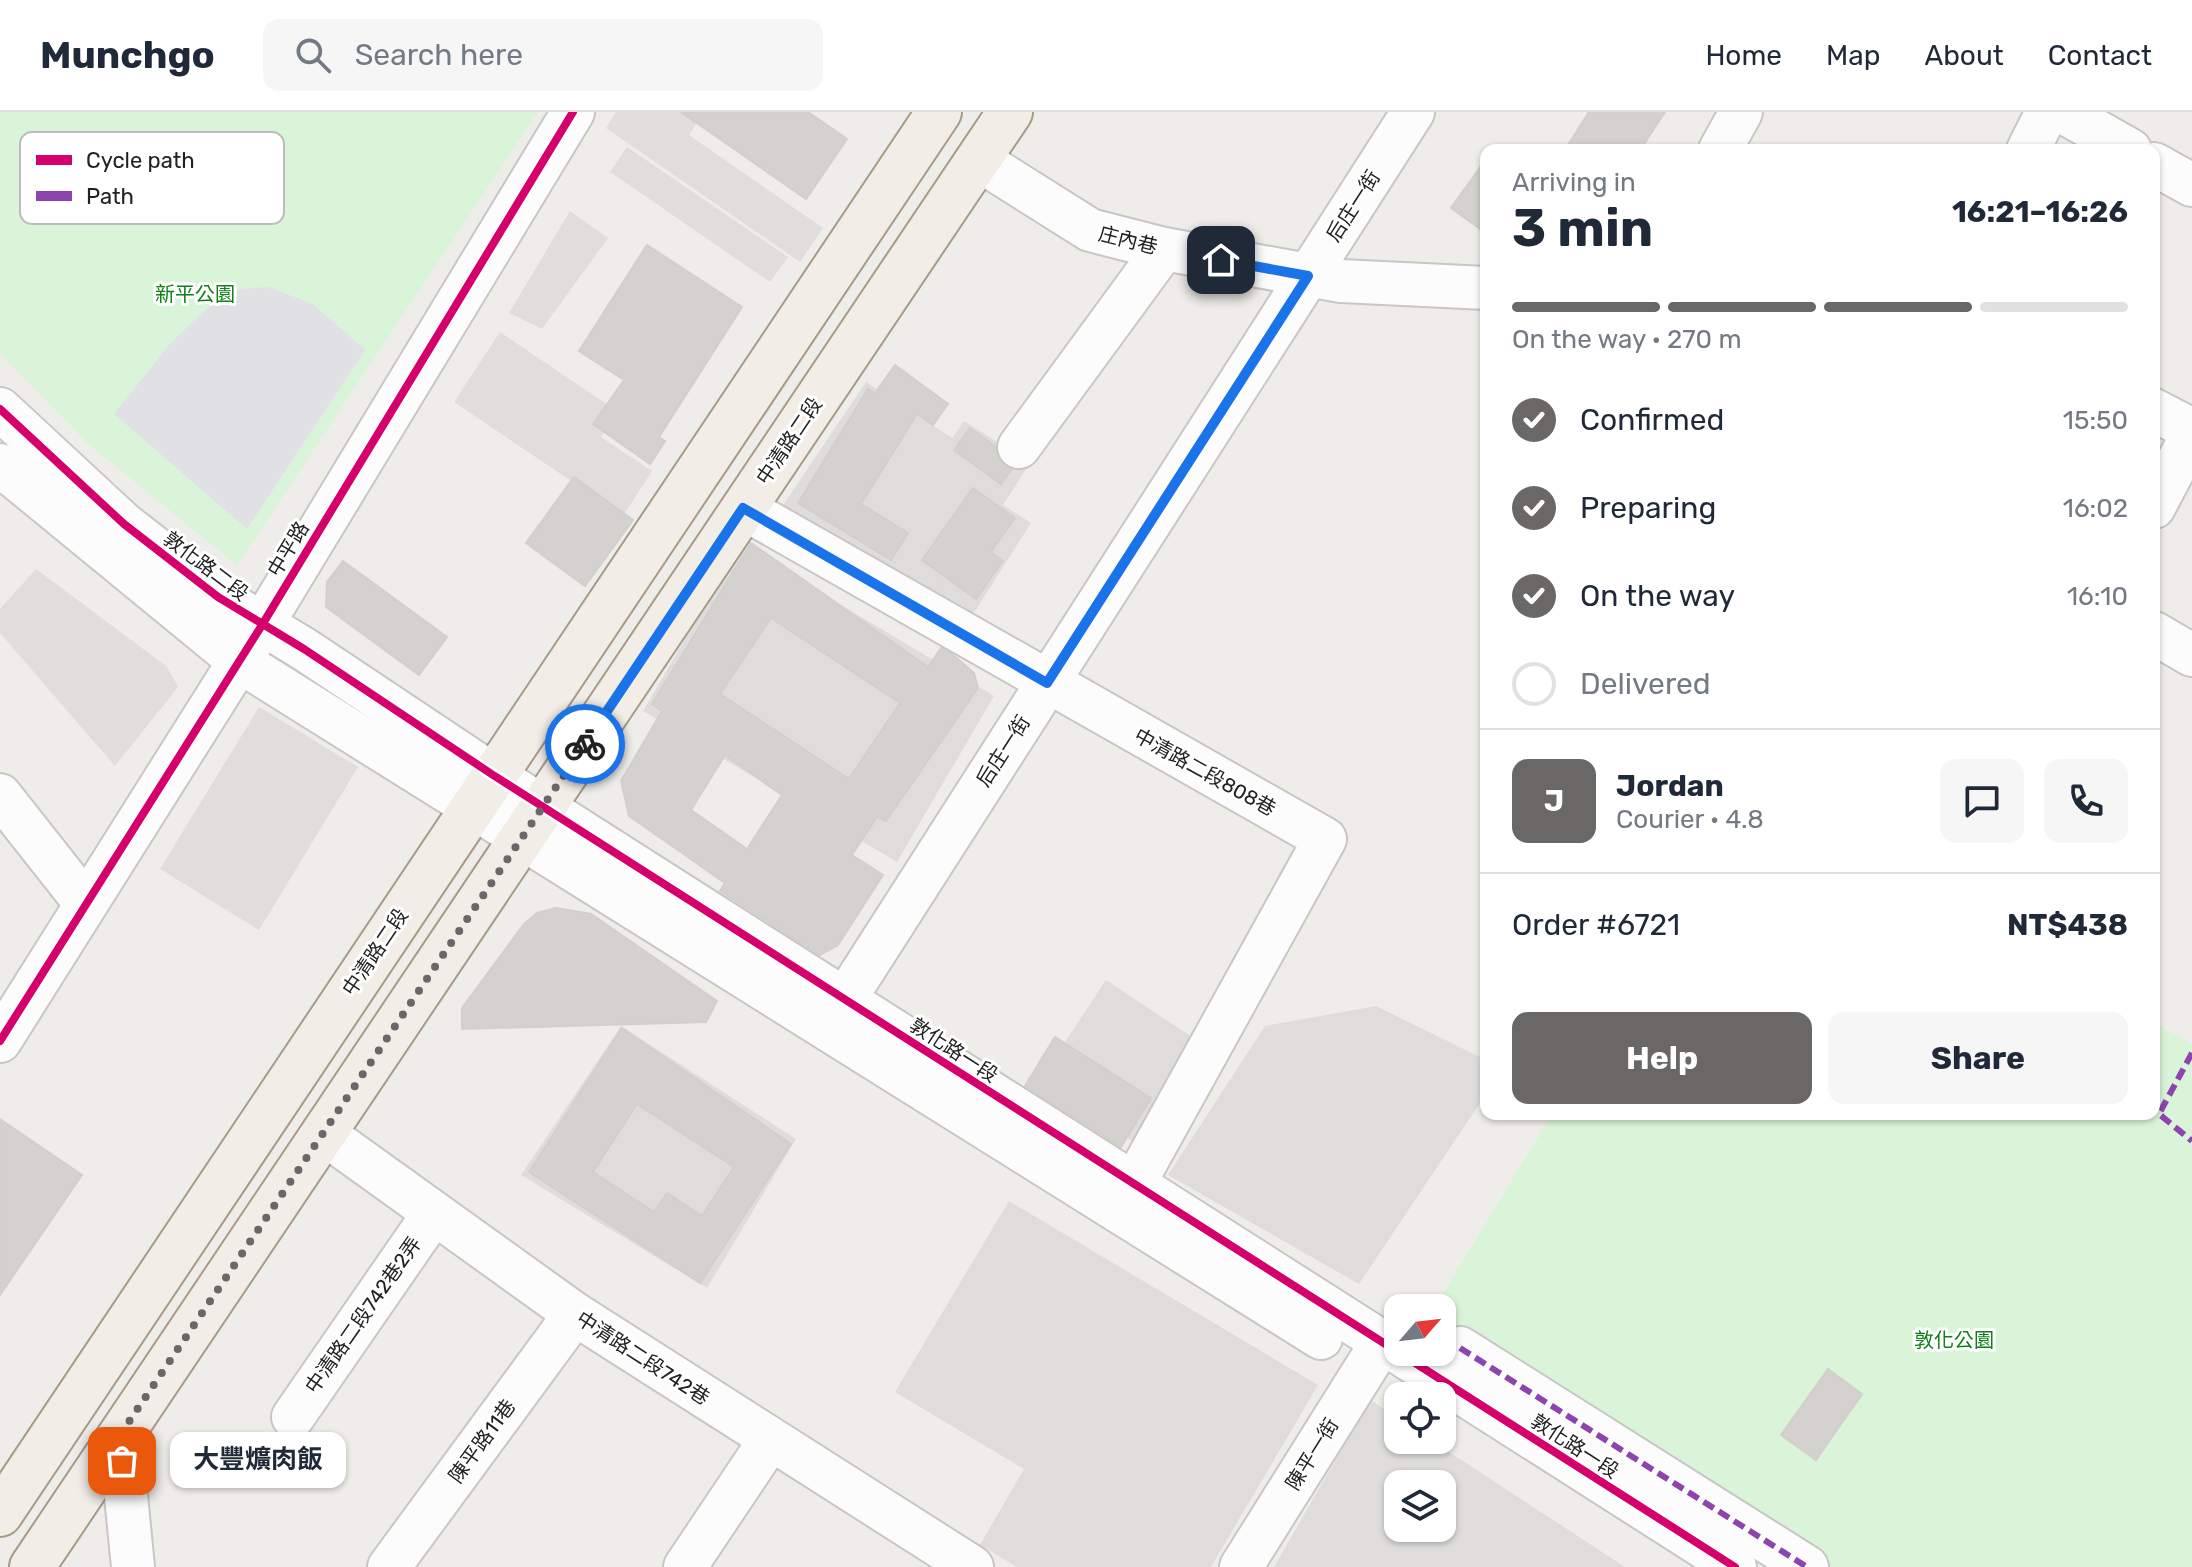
<!DOCTYPE html>
<meta charset="utf-8">
<style>
body{margin:0;font-family:Rubik,"Noto Sans TC",sans-serif;background:#f6f6f7;color:#1f2937;height:100vh;display:flex;flex-direction:column;font-size:30px;white-space:nowrap}
*{box-sizing:border-box;margin:0}
p{font-size:26px;color:#747a83}
.icon{flex:none;width:44px;height:44px;fill:none;stroke:currentColor;stroke-width:2;stroke-linecap:round;stroke-linejoin:round}
.map{position:relative;flex:1;overflow:hidden}
.sheet{position:absolute;left:1480px;top:32px;width:680px;height:976px;display:flex;flex-direction:column;background:#fff;border-radius:16px;box-shadow:0 2px 6px #0004}
.sheet>*{flex:none}
.needle{width:52px;rotate:62deg}
.tools{position:absolute;left:1384px;top:1182px;display:grid;gap:16px}
.tools a{display:grid;place-items:center;width:72px;height:72px;border-radius:16px;background:#fff;box-shadow:0 2px 6px #0004;font-size:40px}
.pin{position:absolute;display:grid;place-items:center;width:68px;height:68px;color:#fff;margin:-34px;border-radius:16px;box-shadow:0 4px 12px #0006}
.courier{position:absolute;display:grid;place-items:center;width:80px;height:80px;margin:-40px;border:6px solid #1a73e8;border-radius:50%;background:#fff;color:#222;box-shadow:0 2px 10px #0007}
.bubble{position:absolute;height:56px;border-radius:16px;background:#fff;box-shadow:0 2px 6px #0004;font-size:26px;font-weight:700;line-height:56px;text-align:center}
.head em{font-style:normal;font-weight:700}
.head div{display:flex;flex-direction:column-reverse}
.head{display:flex;align-items:center;justify-content:space-between;height:136px;padding:0 32px}
h1{font-size:52px;font-weight:700;line-height:60px}
.bar{display:grid;grid-template-columns:repeat(4,1fr);gap:12px 8px;align-content:center;height:96px;padding:0 32px}
.bar i{height:10px;border-radius:6px;background:#e0e1e3}
.bar .selected{background:#696867}
.bar p{grid-column:span 4}
.line{display:flex;align-items:center;gap:20px;padding:0 32px;border-top:2px solid #e0e1e3}
.line div{flex:1}
.round{display:grid;place-items:center;flex:none;width:84px;height:84px;border-radius:16px;background:#f6f6f7}
ol{padding:0 32px;list-style:none}
li{display:flex;align-items:center;gap:24px;height:88px}
li p{margin-inline-start:auto}
li .icon{padding:8px;border-radius:50%;background:#696867;color:#fff;stroke-width:4}
li:last-child{color:#747a83}
li i{width:44px;height:44px;border:4px solid #e0e1e3;border-radius:50%}
.cta{display:flex;gap:16px;margin-top:auto;padding:16px 32px}
.cta a{flex:1;height:92px;border-radius:16px;background:#696867;color:#fff;font-size:32px;font-weight:700;line-height:92px;text-align:center}
.cta a+a{background:#f6f6f7;color:#1f2937}
header{display:flex;align-items:center;gap:48px;box-sizing:border-box;height:112px;padding:0 40px;background:#fff;border-bottom:2px solid #e0e1e3}
header strong{font-size:38px}
nav{display:flex;gap:44px;margin-inline-start:auto;font-size:28px}
.search{width:560px;height:72px;background:#f6f6f7;display:flex;align-items:center;gap:20px;box-sizing:border-box;padding:0 28px;border-radius:16px;color:#747a83;font-size:30px}
.map>svg:first-child{display:block}
</style>
<header>
<strong>Munchgo</strong>
<div class="search"><svg class="icon" aria-label="search" viewBox="0 0 24 24"><circle cx="10" cy="10" r="6"/><path d="M15 15l6 6"/></svg>Search here</div>
<nav><a>Home</a><a>Map</a><a>About</a><a>Contact</a></nav>
</header>
<div class="map">
<svg width="2192" height="1455" viewBox="0 0 2192 1455">
<rect width="100%" height="100%" fill="#efedea"/>
<!-- residential -->
<g fill="#dedddb" fill-rule="evenodd">
<path d="M 866,270 L 952,326 L 964,309 L 1030,351 L 1003,393 L 1031,411 L 973,502 L 783,393 Z"/>
<path d="M 740,433 L 994,584 L 897,750 L 643,599 Z"/>
<path d="M 1106,868 L 1204,933 L 1138,1033 L 1040,968 Z"/>
<path d="M 1376,894 L 1486,948 L 1486,982 L 1359,1172 L 1168,1063 L 1265,914 Z"/>
<path d="M 621,914 L 796,1027 L 707,1176 L 521,1063 Z"/>
<path d="M 1009,1089 L 1318,1273 L 1211,1455 L 1017,1455 L 980,1433 L 1024,1357 L 895,1280 Z"/>
<path d="M 1370,1288 L 1398,1306 L 1398,1328 L 1431,1328 L 1625,1455 L 1274,1455 ZM 1398,1372 L 1442,1372 L 1442,1416 L 1398,1416 Z"/>
</g>
<!-- park -->
<g fill="#daf4d9">
<path d="M 0,0 L 538,0 L 237,453 L 89,333 L 0,241 Z"/>
<path d="M 2154,910 L 2192,932 L 2192,1455 L 1787,1455 L 1438,1240 L 1442,1240 L 1442,1196 L 1434,1196 L 1552,1002 L 2154,1002 Z"/>
</g>
<!-- parking -->
<g fill="#dfdedd">
<path d="M 616,0 L 704,0 L 689,23 L 823,116 L 800,150 L 606,16 Z"/>
<path d="M 627,35 L 788,145 L 770,170 L 610,60 Z"/>
<path d="M 570,99 L 608,126 L 542,217 L 509,201 Z"/>
<path d="M 500,220 L 617,299 L 601,325 L 652,359 L 623,404 L 454,290 Z"/>
<path d="M 36,457 L 166,554 L 178,575 L 115,654 L 0,521 L 0,497 Z"/>
<path d="M 259,595 L 358,655 L 259,818 L 160,757 Z"/>
</g>
<!-- plaza -->
<path fill="#e1e0e4" d="M 268,175 L 313,192 L 365,238 L 247,417 L 114,302 L 169,233 L 207,196 L 240,177 Z"/>
<!-- building -->
<g fill="#d4d2cf" stroke="#d2cfcc" stroke-width="2" fill-rule="evenodd">
<path d="M 681,0 L 808,0 L 847,27 L 806,87 Z"/>
<path d="M 1589,0 L 1665,0 L 1640,38 L 1565,38 Z"/>
<path d="M 1486,47 L 1486,121 L 1451,96 Z"/>
<path d="M 647,133 L 742,195 L 659,325 L 665,329 L 650,352 L 593,312 L 624,268 L 579,239 Z"/>
<path d="M 895,253 L 948,292 L 933,313 L 917,302 L 861,392 L 908,421 L 891,448 L 798,391 L 868,277 L 875,281 Z"/>
<path d="M 970,316 L 995,334 L 997,345 L 1012,357 L 1001,372 L 954,338 Z"/>
<path d="M 574,365 L 633,408 L 585,474 L 526,431 Z"/>
<path d="M 973,376 L 1015,406 L 991,440 L 1003,449 L 976,487 L 922,448 Z"/>
<path d="M 751,431 L 928,555 L 941,536 L 952,542 L 974,561 L 978,576 L 886,709 L 877,705 L 852,743 L 883,763 L 838,833 L 820,843 L 720,779 L 725,771 L 629,704 L 621,669 L 662,599 L 652,592 ZM 771,506 L 900,591 L 849,667 L 720,582 ZM 725,643 L 782,683 L 747,737 L 691,698 Z"/>
<path d="M 343,449 L 447,525 L 419,563 L 326,495 L 327,470 Z"/>
<path d="M 556,796 L 591,802 L 717,889 L 706,910 L 462,917 L 462,896 L 524,812 L 537,801 Z"/>
<path d="M 622,916 L 791,1032 L 700,1171 L 529,1060 ZM 637,992 L 734,1055 L 702,1104 L 667,1081 L 654,1100 L 593,1060 Z"/>
<path d="M 1055,925 L 1151,986 L 1121,1035 L 1025,974 Z"/>
<path d="M 0,1007 L 82,1063 L 0,1183 Z"/>
<path d="M 1828,1257 L 1862,1282 L 1816,1348 L 1781,1323 Z"/>
</g>
<g fill="none" stroke-linecap="round" stroke-linejoin="round">
<!-- minor casing -->
<g stroke="#c8c7c6" stroke-width="46">
<g id="minor">
<path d="M 2063,0 L 2130,38"/>
<path d="M 1720,38 L 1741,0"/>
<path d="M 2028,38 L 2047,0"/>
<path d="M 979,48 L 1090,118 L 1164,137 L 1341,169 L 1486,176"/>
<path d="M 2154,52 L 2192,73"/>
<path d="M 0,297 L 124,412 L 218,485 L 304,537 L 493,663 L 1735,1455"/>
<path d="M 2154,298 L 2192,318"/>
<path d="M 1019,335 L 1164,137"/>
<path d="M 0,353 L 239,549 L 1321,1226"/>
<path d="M 2154,395 L 2192,323"/>
<path d="M 743,396 L 1325,727 L 1134,1072"/>
<path d="M 2154,521 L 2192,543"/>
<path d="M 0,683 L 86,792"/>
<path d="M 829,912 L 1413,0"/>
<path d="M 0,929 L 262,513 L 573,0"/>
<path d="M 323,1021 L 575,1202 L 972,1455"/>
<path d="M 1460,1236 L 1807,1455"/>
<path d="M 293,1305 L 434,1101"/>
<path d="M 120,1323 L 133,1455"/>
<path d="M 389,1455 L 575,1202"/>
<path d="M 685,1455 L 770,1328"/>
<path d="M 1241,1455 L 1382,1230"/>
</g>
</g>
<!-- major casing -->
<g stroke="#a69b86" stroke-width="48">
<g id="major">
<path d="M 0,1402 L 939,0"/>
<path d="M 32,1455 L 1010,0"/>
</g>
</g>
<!-- minor -->
<use href="#minor" stroke="#fdfcfc" stroke-width="42"/>
<!-- major -->
<use href="#major" stroke="#f2ede7" stroke-width="44"/>
<!-- quiet -->
<g stroke="#8e44ad" stroke-width="6" stroke-dasharray="12 6" stroke-linecap="butt">
<path d="M 2192,941 L 2159,1002 L 2192,1029"/>
<path d="M 1460,1236 L 1807,1455"/>
</g>
<!-- cycleway casing -->
<g stroke="#fff" stroke-width="13">
<g id="cycleway">
<path d="M 0,297 L 124,412 L 218,485 L 304,537 L 493,663 L 1735,1455"/>
<path d="M 0,929 L 262,513 L 573,0"/>
</g>
</g>
<!-- cycleway -->
<use href="#cycleway" stroke="#d6006c" stroke-width="8"/>
</g>
<g fill="none" stroke-linecap="round" stroke-linejoin="round">
<!-- done -->
<path stroke="#696867" stroke-width="8" stroke-dasharray="0 14.4" d="M 122,1349 L 120,1323 L 585,632"/>
<!-- route -->
<path stroke="#1a73e8" stroke-width="10" d="M 585,632 L 743,396 L 1047,571 L 1308,164 L 1221,148"/>
</g>
<g text-anchor="middle" stroke-width="6" stroke-linejoin="round" paint-order="stroke">
<!-- street labels -->
<g font-size="20" fill="#212121" stroke="#fff">
<text transform="translate(1353 94) rotate(-57)" y="7">后庄一街</text>
<text transform="translate(1128 128) rotate(14)" y="7">庄內巷</text>
<text transform="translate(789 329) rotate(-56)" y="7">中清路二段</text>
<text transform="translate(288 437) rotate(-59)" y="7">中平路</text>
<text transform="translate(206 454) rotate(37)" y="7">敦化路二段</text>
<text transform="translate(1003 639) rotate(-57)" y="7">后庄一街</text>
<text transform="translate(1205 660) rotate(29)" y="7">中清路二段808巷</text>
<text transform="translate(375 840) rotate(-56)" y="7">中清路二段</text>
<text transform="translate(954 938) rotate(33)" y="7">敦化路一段</text>
<text transform="translate(363 1203) rotate(-55)" y="7">中清路二段742巷2弄</text>
<text transform="translate(643 1246) rotate(33)" y="7">中清路二段742巷</text>
<text transform="translate(482 1329) rotate(-54)" y="7">陳平路11巷</text>
<text transform="translate(1575 1334) rotate(33)" y="7">敦化路一段</text>
<text transform="translate(1312 1342) rotate(-58)" y="7">陳平一街</text>
</g>
<!-- park labels -->
<g font-size="20" fill="#0e8117" stroke="#fff">
<text x="195" y="189">新平公園</text>
<text x="1954" y="1235">敦化公園</text>
</g>
</g>
<!-- legend -->
<rect x="20" y="20" width="264" height="92" rx="12" fill="#fff" stroke="#bcbcbc" stroke-width="2"/>
<rect x="36" y="43" width="36" height="10" fill="#d6006c"/>
<rect x="36" y="79" width="36" height="10" fill="#8e44ad"/>
<g font-size="22" fill="#212121">
<text x="86" y="56">Cycle path</text>
<text x="86" y="92">Path</text>
</g>
</svg>
<div class="tools">
<a><svg class="needle" viewBox="-14 -14 28 28"><path d="M0-13l5 13h-10z" fill="#e53935"/><path d="M0 13l5-13h-10z" fill="#747a83"/></svg></a>
<a><svg class="icon" aria-label="locate" viewBox="0 0 24 24"><circle cx="12" cy="12" r="6"/><path d="M12 2v4M12 18v4M2 12h4M18 12h4"/></svg></a>
<a><svg class="icon" aria-label="layers" viewBox="0 0 24 24"><path d="M12 4l9 5-9 5-9-5zM3 14l9 5 9-5"/></svg></a>
</div>
<div class="pin" style="left:122px;top:1349px;background:#ea580c"><svg class="icon" aria-label="bag" viewBox="0 0 24 24"><path d="M5 8h14l-1 12H6zM9 8a3 3 0 0 1 6 0"/></svg></div>
<div class="pin" style="left:1221px;top:148px;background:#1f2937"><svg class="icon" aria-label="home" viewBox="0 0 24 24"><path d="M3 11l9-7 9 7M6 9v11h12V9"/></svg></div>
<div class="courier" style="left:585px;top:632px"><svg class="icon" aria-label="bike" viewBox="0 0 24 24"><circle cx="6" cy="16" r="4"/><circle cx="18" cy="16" r="4"/><path d="M6 16l4-8h5l3 8M10 8l3 8H6M13 5h3"/></svg></div>
<div class="bubble" style="left:170px;top:1320px;width:176px">大豐爌肉飯</div>
<section class="sheet">
<div class="head"><div><h1>3 min</h1><p>Arriving in</p></div><em>16:21–16:26</em></div>
<div class="bar"><i class="selected"></i><i class="selected"></i><i class="selected"></i><i></i><p>On the way · 270 m</p></div>
<ol>
<li><svg class="icon" aria-label="check" viewBox="0 0 24 24"><path d="M5 12l5 5 9-10"/></svg>Confirmed<p>15:50</p></li>
<li><svg class="icon" aria-label="check" viewBox="0 0 24 24"><path d="M5 12l5 5 9-10"/></svg>Preparing<p>16:02</p></li>
<li><svg class="icon" aria-label="check" viewBox="0 0 24 24"><path d="M5 12l5 5 9-10"/></svg>On the way<p>16:10</p></li>
<li><i></i>Delivered</li>
</ol>
<div class="line" style="height:144px"><b class="round" style="background:#696867;color:#fff">J</b><div><b>Jordan</b><p>Courier · 4.8</p></div><a class="round"><svg class="icon" aria-label="chat" viewBox="0 0 24 24"><path d="M4 5h16v11H9l-5 4z"/></svg></a><a class="round"><svg class="icon" aria-label="phone" viewBox="0 0 24 24"><path d="M5 4h4l2 5-3 2q2 4 5 5l2-3 5 2v4C11 20 4 13 5 4z"/></svg></a></div>
<div class="line" style="height:104px"><div>Order #6721</div><b>NT$438</b></div>
<div class="cta"><a>Help</a><a>Share</a></div>
</section>
</div>
